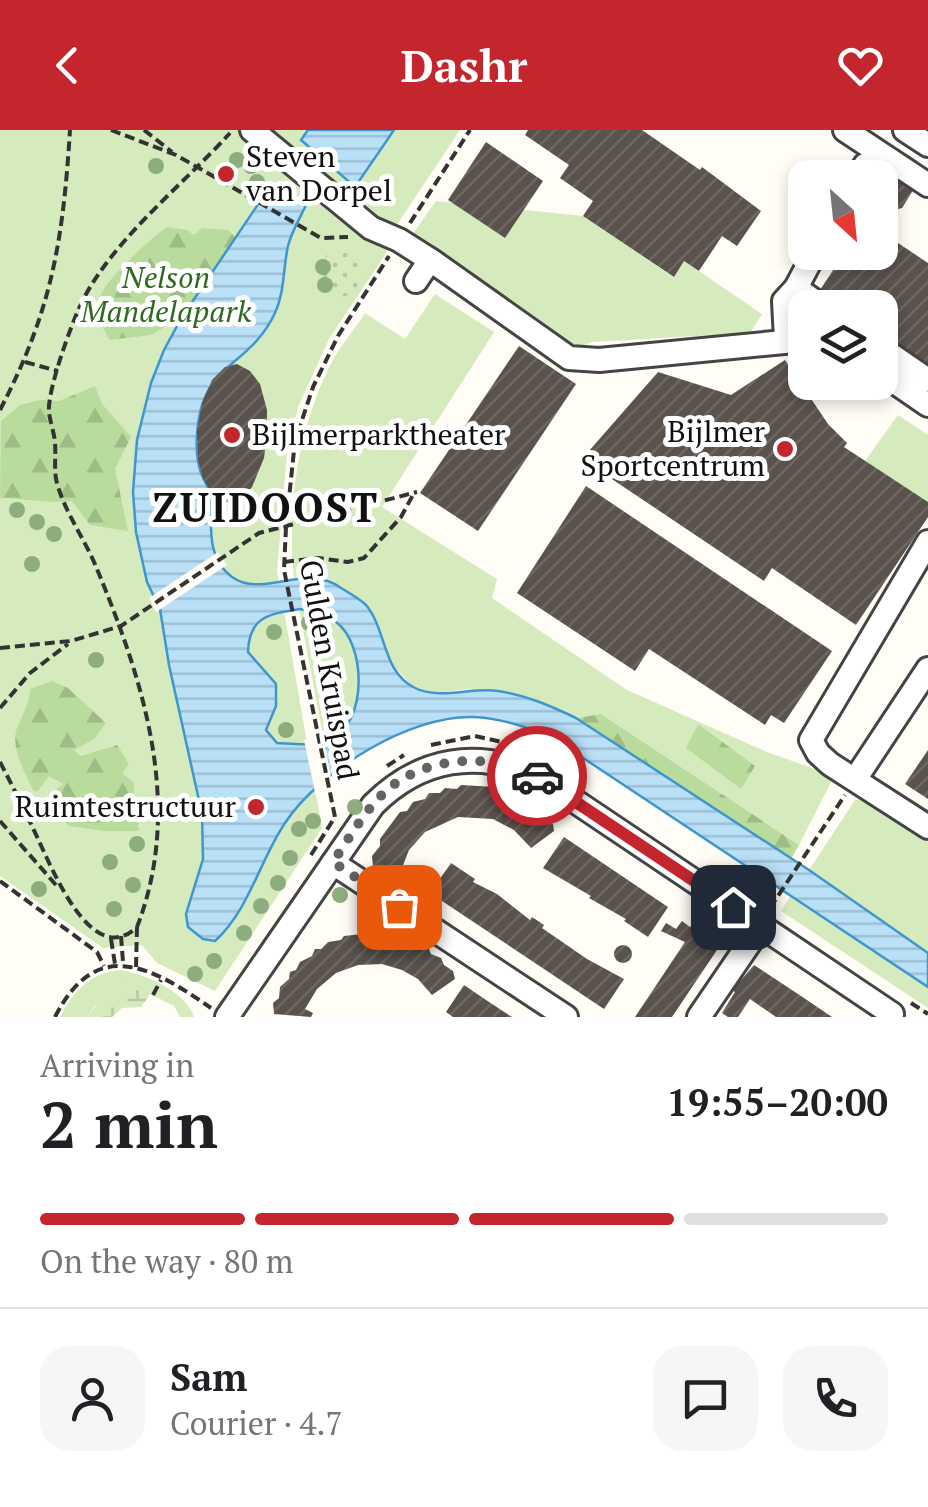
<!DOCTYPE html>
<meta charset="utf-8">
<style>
body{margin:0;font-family:"PT Serif",serif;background:#f6f6f6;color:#202124;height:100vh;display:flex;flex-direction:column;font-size:38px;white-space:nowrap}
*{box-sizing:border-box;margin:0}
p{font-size:32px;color:#757577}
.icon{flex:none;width:55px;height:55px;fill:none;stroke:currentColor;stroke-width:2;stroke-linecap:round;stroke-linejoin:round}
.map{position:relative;height:887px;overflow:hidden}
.panel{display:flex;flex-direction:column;background:#fff;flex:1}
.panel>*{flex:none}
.needle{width:65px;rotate:153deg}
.buttons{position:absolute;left:788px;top:30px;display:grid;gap:20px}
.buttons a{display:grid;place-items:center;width:110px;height:110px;border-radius:20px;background:#fff;box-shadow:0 5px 15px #0003;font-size:50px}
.pin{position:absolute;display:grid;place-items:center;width:85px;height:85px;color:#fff;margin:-42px;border-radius:20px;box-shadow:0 5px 15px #0006}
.courier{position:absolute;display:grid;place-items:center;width:100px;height:100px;margin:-50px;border:8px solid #c4262e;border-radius:50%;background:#fff;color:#222;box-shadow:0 2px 12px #0007}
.summary em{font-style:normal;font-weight:700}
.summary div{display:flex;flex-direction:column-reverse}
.summary{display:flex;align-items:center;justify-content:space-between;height:170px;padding:0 40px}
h1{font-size:65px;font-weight:700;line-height:75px}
.bar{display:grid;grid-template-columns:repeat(4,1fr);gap:15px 10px;align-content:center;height:120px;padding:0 40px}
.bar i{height:12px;border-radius:8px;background:#e0e0e0}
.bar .selected{background:#c4262e}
.bar p{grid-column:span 4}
.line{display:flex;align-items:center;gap:25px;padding:0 40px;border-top:2px solid #e0e0e0}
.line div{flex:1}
.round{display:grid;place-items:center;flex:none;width:105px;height:105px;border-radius:30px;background:#f6f6f6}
header{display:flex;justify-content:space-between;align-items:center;height:130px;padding:0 40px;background:#c4262e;color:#fff;font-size:45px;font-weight:700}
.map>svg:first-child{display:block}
</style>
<header><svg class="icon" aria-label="back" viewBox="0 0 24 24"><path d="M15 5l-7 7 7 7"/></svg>Dashr<svg class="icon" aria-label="heart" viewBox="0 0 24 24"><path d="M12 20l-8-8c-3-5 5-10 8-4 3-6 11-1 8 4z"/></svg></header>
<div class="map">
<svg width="928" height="887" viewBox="0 0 928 887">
<defs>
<pattern id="forest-firs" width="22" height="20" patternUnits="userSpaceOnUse" patternTransform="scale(2.5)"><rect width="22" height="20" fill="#b9dc9c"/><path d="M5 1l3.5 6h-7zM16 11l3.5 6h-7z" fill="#9ebc85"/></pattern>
<pattern id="wetland-marsh" width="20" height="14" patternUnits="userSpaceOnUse" patternTransform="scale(2.5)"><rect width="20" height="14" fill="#d5ebbd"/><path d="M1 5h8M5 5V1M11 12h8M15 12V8" fill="none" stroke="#b6c8a1"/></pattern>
<pattern id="garden-dots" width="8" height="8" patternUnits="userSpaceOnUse" patternTransform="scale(2.5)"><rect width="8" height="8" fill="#d5ebbd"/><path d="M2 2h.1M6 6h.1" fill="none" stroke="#b6c8a1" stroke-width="1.8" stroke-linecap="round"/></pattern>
<pattern id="water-rules" width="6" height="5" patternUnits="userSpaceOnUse" patternTransform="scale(2.5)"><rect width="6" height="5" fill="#b9e0f7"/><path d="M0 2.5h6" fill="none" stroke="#9ebfd3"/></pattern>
<pattern id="building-hatch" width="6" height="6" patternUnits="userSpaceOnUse" patternTransform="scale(2.5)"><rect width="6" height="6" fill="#5a524d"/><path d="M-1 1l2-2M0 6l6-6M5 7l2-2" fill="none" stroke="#6d6662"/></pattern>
</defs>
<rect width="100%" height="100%" fill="#fffdf5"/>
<!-- grass -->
<g fill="#d5ebbd">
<path d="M 0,0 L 460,0 L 396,96 L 385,125 L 329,209 L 298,277 L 287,323 L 277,441 L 322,698 L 215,861 L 157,833 L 142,815 L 103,818 L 0,746 Z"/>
<path d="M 436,71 L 583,86 L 673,147 L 684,131 L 762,184 L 750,203 L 592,212 L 579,217 L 505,171 L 412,105 Z"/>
<path d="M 435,164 L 494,202 L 382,377 L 497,449 L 492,468 L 627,560 L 767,622 L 834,646 L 799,715 L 601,584 L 576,588 L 539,571 L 468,559 L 435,563 L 414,558 L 311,447 L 294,448 C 287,379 297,304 327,242 C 336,221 353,202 365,183 L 405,209 Z"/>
<path d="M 898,285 L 928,305 L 928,372 L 865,331 Z"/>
<path d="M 299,479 C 312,481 327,484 337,493 C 368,519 367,597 324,611 Z"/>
<path d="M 865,669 L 928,712 L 928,823 L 809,740 L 855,670 Z"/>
<path d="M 791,765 L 928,857 L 928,878 L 781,781 Z"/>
<path d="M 118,840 C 143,842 187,862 194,887 L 180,887 L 174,876 L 150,864 L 153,860 L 95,876 L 87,887 L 60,887 C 73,862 89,844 118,840 Z"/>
</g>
<!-- forest -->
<g fill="url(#forest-firs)">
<path d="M 167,97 L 187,100 L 194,105 L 202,98 L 228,100 L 236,108 L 182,187 L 151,205 L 110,210 C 101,196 97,183 101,165 C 106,149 152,107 167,97 Z"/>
<path d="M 95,256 L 102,274 L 131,307 L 115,339 L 128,401 L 90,395 L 72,371 C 47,374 25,368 0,368 L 1,291 L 20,275 L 40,270 L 59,271 Z"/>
<path d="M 52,551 L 68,558 L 106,593 L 94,609 L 74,620 L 81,626 L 117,615 L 129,634 L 122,643 L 133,652 L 139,701 L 104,701 L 69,696 L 50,678 L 49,665 L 63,654 L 49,646 L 37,662 L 33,660 C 25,643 10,617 17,598 C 23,583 29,575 30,559 Z"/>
<path d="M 601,584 L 799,715 L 791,729 L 576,588 Z"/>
<path d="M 698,594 L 755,636 L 741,659 L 686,618 Z"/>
</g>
<!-- wetland -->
<path fill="url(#wetland-marsh)" d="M 127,851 L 153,860 L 141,877 L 122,878 L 112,887 L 87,887 L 110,859 Z"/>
<!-- garden -->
<circle fill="url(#garden-dots)" cx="340" cy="144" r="23"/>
<!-- water -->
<g fill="url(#water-rules)" stroke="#3f96cf" stroke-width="2.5" fill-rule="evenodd">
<path d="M 308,0 L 394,0 L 355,57 L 301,10 Z"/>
<path d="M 291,65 L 306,75 C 300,88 292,101 288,116 C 283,138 285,161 275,183 C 248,240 201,231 197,305 C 196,318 197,331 201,343 C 205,353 211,360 211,371 C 211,398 207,429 232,447 C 262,469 305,432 341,458 C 349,463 360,469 366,475 C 387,500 382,542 415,558 C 439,570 472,557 498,561 C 526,565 551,576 576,588 L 809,740 L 928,823 L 928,857 L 553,608 C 528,597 501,588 473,587 C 410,585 319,641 285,693 C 260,730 249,780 215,811 L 203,809 L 188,797 L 186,784 L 203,729 L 202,684 L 169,535 L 160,479 L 147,452 L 136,402 L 133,362 L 137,310 L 151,253 L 164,220 L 182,187 L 263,67 L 277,73 ZM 300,479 C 312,481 325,484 336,492 C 366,514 368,592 331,609 C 314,617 295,614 277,613 L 266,600 L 276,576 L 276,554 L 248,522 C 249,487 268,484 300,479 Z"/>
</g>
<!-- pier -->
<g fill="#fffdf5">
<path d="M 218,422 L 227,435 L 156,482 L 149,468 Z"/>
<path d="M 323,606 L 332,652 L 316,667 L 304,610 Z"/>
</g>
<!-- building -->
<g fill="url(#building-hatch)">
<path d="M 528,0 L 642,0 L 700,40 L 702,37 L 761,81 L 737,116 L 722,106 L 699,141 L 684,131 L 674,147 L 583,86 L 593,71 L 560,48 L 569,35 L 525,5 Z"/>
<path d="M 486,12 L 543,51 L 505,108 L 448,70 Z"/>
<path d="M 898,19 L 917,31 L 914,36 L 917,54 L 902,78 L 894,80 L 880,73 L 878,48 Z"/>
<path d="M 880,101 L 928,133 L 928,240 L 880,208 L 880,178 L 834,178 L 816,166 L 845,122 L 880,122 Z"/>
<path d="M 519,216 L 576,254 L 478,401 L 420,363 Z"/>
<path d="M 785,230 L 828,294 L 847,313 L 844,317 L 928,372 L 928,387 L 856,495 L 772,438 L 764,451 L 582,329 L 658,242 L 731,265 Z"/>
<path d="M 237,234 L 250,241 L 260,254 L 267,280 L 267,303 L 264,328 L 252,357 L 241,369 L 226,373 L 213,365 L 203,349 L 198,330 L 197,301 L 202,273 L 212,250 L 225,237 Z"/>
<path d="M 586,356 L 832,521 L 784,593 L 771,585 L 765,595 L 649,519 L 635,541 L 517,463 Z"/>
<path d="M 928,620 L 928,669 L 905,654 Z"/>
<path d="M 461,655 L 496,657 L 501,662 L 513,663 L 516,668 L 526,670 L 530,677 L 542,681 L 543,688 L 553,694 L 554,701 L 531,718 L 514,700 L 493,689 L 458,687 L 425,702 L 409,720 L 400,743 L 373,737 L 372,726 L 380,716 L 380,709 L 400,682 L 407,681 L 413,672 L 425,669 L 429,663 L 440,663 L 445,658 L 457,659 Z"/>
<path d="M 564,707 L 668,777 L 648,807 L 624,791 L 626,789 L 589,768 L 591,766 L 543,738 Z"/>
<path d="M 451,733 L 475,749 L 473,752 L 497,764 L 530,790 L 532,787 L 544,795 L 542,798 L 587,829 L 624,849 L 604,879 L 430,763 Z"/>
<path d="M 682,791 L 690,797 L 693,794 L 712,806 L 710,810 L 719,817 L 672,887 L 635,887 L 685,812 L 661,801 L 666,793 L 676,799 Z"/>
<path d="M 380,802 L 385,806 L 396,805 L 406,811 L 412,810 L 417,816 L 429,819 L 431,824 L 441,828 L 444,835 L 453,841 L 455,849 L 432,865 L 418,849 L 402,840 L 382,834 L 358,835 L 336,843 L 317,859 L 305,879 L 313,883 L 311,887 L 274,884 L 273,873 L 279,868 L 280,857 L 289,849 L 290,842 L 296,840 L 300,832 L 312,826 L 315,819 L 321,819 L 328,812 L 341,810 L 344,806 Z"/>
<circle cx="623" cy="824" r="9"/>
<path d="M 754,835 L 801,866 L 832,887 L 776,887 L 750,869 L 738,887 L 728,887 L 722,883 L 735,862 L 732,860 Z"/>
<path d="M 464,855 L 486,870 L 512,887 L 453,887 L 446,882 Z"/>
</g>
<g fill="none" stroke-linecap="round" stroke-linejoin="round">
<!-- minor casing -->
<g stroke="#444" stroke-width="28">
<g id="minor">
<path d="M 252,0 L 371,98 L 399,110 L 432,131 L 569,228 L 599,230 L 805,210"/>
<path d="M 845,0 L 928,55"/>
<path d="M 905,0 L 928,15"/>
<path d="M 857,48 L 865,35"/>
<path d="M 416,151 L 430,130"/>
<path d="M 796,158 L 824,178"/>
<path d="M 786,210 L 784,171 L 796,158 L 815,122"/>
<path d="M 880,217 L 928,250"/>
<path d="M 880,242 L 928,275"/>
<path d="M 928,412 L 811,610 L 818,623 L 830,634 L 928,697"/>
<path d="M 856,648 L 928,539"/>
<path d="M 333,733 L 566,887"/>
<path d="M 227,887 L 373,675 C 420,628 478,618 539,647 L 892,884"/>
<path d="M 699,887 L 761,796"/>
</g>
</g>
<!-- path -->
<g stroke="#333" stroke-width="4" stroke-dasharray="10 5" stroke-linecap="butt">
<path d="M 111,0 L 176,25 L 321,108 L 348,107"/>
<path d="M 144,0 L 172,22"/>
<path d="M 410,93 L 470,0"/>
<path d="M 25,232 L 58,241"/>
<path d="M 0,280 C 52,180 63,111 70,0"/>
<path d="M 284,432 L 318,428 L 348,432 L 364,428 L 401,387 L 414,363"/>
<path d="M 0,518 L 71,511 L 121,496 L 259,403 L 417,362"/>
<path d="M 0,578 L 30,543 L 68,514"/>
<path d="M 431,615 L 475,606 L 520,616"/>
<path d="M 0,632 C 13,657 26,683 38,709 C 52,738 92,840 137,797 C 184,676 144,553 97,439 C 85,409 63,380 56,349 C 54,336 56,325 55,312 C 54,302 50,292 49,282 C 47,261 71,195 81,174 C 111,111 183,55 230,3"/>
<path d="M 387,636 L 404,625"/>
<path d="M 0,691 L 56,755"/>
<path d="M 311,725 L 335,687 L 284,440 L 286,397 L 295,311 L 313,257 L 338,206 L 389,126"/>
<path d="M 0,751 L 97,822 L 104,836"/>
<path d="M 770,778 L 845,665"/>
<path d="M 121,806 L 123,832"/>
<path d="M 111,809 L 115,834"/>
<path d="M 136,837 L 137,797"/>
<path d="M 153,865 L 161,850"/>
<path d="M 911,873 L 928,884"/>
<path d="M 55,887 C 96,806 151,836 211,878"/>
</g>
<!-- minor -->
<use href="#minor" stroke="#fff" stroke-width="22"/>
</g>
<!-- trees -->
<g fill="#8dad7f">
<circle cx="237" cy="30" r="8"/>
<circle cx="156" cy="36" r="8"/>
<circle cx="251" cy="36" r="8"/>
<circle cx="257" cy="52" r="8"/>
<circle cx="323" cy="137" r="8"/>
<circle cx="325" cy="155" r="8"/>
<circle cx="17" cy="380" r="8"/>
<circle cx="37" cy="392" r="8"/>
<circle cx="54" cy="404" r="8"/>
<circle cx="32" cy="434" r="8"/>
<circle cx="309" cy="493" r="8"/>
<circle cx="274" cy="502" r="8"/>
<circle cx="96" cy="530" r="8"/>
<circle cx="330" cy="567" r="8"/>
<circle cx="286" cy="600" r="8"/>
<circle cx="355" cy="677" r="8"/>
<circle cx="313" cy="691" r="8"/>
<circle cx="299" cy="699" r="8"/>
<circle cx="137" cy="714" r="8"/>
<circle cx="290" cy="728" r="8"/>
<circle cx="110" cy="732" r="8"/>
<circle cx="278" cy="753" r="8"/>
<circle cx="133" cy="755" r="8"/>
<circle cx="39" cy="759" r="8"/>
<circle cx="340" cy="765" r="8"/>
<circle cx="261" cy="776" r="8"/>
<circle cx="114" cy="779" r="8"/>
<circle cx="244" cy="803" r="8"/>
<circle cx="214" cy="831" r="8"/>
<circle cx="195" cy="844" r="8"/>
</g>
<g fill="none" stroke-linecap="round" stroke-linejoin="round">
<!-- done -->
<path stroke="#646461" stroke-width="10" stroke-dasharray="0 18" d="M 399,777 L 333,732 C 351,706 369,672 396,653 C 437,625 493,625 537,646"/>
<!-- route -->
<path stroke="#c4262e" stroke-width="12" d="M 537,646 L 733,777"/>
</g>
<!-- markers -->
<g fill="#c4262e" stroke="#fff" stroke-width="4">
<circle cx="226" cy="44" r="10"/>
<circle cx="232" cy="305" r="10"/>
<circle cx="785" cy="319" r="10"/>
<circle cx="256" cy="677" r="10"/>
</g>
<g text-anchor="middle" stroke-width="10" stroke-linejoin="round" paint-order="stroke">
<!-- poi labels -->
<g font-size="30" fill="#111" stroke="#fff" text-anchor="start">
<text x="246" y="37">Steven<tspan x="246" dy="34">van Dorpel</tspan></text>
<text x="765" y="312" text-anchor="end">Bijlmer<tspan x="765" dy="34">Sportcentrum</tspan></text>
<text x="252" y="315">Bijlmerparktheater</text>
<text x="236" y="687" text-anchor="end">Ruimtestructuur</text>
</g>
<!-- park labels -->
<g font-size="30" font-style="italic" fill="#2f6b1f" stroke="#fff">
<text x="166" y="158">Nelson<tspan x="166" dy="34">Mandelapark</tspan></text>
</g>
<!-- street labels -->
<g font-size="30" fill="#111" stroke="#fff">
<text transform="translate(329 540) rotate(80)" y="10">Gulden Kruispad</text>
</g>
<!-- district labels -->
<g font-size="40" font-weight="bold" letter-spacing="2.5" fill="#111" stroke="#fff">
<text x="266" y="392">ZUIDOOST</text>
</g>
</g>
</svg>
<div class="buttons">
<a><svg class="needle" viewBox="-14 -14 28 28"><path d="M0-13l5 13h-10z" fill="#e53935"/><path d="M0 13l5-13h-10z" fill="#757577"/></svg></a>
<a><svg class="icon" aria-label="layers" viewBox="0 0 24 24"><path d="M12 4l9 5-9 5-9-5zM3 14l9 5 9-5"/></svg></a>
</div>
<div class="pin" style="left:399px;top:777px;background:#ea580c"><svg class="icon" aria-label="bag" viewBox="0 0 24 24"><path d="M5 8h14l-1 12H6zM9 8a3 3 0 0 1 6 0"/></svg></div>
<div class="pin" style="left:733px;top:777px;background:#1f2937"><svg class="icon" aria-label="home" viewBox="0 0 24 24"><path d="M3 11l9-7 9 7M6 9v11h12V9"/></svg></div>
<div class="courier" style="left:537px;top:646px"><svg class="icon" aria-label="car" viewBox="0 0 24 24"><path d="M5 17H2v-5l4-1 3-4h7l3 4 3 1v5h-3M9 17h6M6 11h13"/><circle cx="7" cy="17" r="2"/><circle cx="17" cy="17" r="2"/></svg></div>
</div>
<section class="panel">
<div class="summary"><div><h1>2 min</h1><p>Arriving in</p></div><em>19:55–20:00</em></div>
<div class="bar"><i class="selected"></i><i class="selected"></i><i class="selected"></i><i></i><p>On the way · 80 m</p></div>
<div class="line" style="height:180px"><a class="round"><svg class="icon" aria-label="person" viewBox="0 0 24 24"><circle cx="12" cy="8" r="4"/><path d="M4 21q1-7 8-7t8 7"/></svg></a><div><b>Sam</b><p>Courier · 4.7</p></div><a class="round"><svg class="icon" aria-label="chat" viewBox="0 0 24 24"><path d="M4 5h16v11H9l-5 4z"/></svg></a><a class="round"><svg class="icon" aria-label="phone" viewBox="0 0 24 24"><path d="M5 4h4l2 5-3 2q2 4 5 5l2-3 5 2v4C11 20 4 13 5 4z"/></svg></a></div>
</section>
